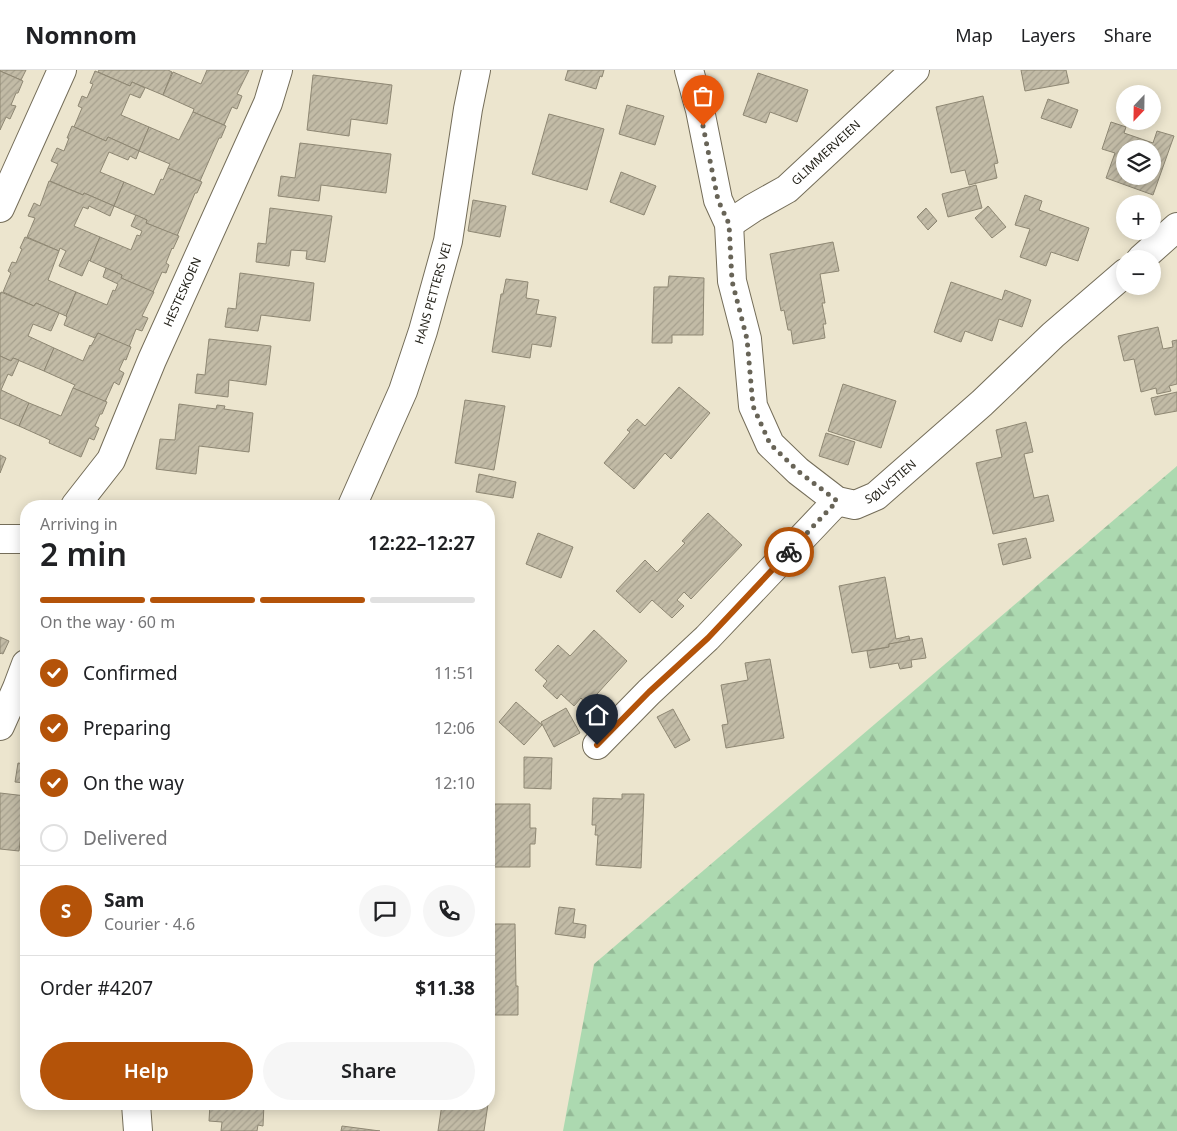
<!DOCTYPE html>
<meta charset="utf-8">
<style>
body{margin:0;font-family:"Noto Sans",sans-serif;background:#f6f6f6;color:#202124;height:100vh;display:flex;flex-direction:column;font-size:19px;white-space:nowrap}
*{box-sizing:border-box;margin:0}
p{font-size:16px;color:#757577}
.icon{flex:none;width:28px;height:28px;fill:none;stroke:currentColor;stroke-width:2;stroke-linecap:round;stroke-linejoin:round}
.map{position:relative;flex:1;overflow:hidden}
.drawer{position:absolute;left:20px;top:430px;width:475px;height:610px;display:flex;flex-direction:column;background:#fff;border-radius:20px;box-shadow:0 2px 12px #0003}
.drawer>*{flex:none}
.needle{width:32px;rotate:202deg}
.fabs{position:absolute;left:1116px;top:15px;display:grid;gap:10px}
.fabs a{display:grid;place-items:center;width:45px;height:45px;border-radius:50%;background:#fff;box-shadow:0 2px 12px #0003;font-size:25px}
.pin{position:absolute;display:grid;place-items:center;width:42px;height:42px;color:#fff;margin:-51px -21px;border-radius:50% 50% 50% 0;rotate:-45deg;box-shadow:0 0 5px #0007}
.pin .icon{rotate:45deg}
.courier{position:absolute;display:grid;place-items:center;width:50px;height:50px;margin:-25px;border:4px solid #b45309;border-radius:50%;background:#fff;color:#222;box-shadow:0 1px 6px #0007}
.overview em{font-style:normal;font-weight:600}
.overview div{display:flex;flex-direction:column-reverse}
.overview{display:flex;align-items:center;justify-content:space-between;height:85px;padding:0 20px}
h1{font-size:32px;font-weight:600;line-height:38px}
.bar{display:grid;grid-template-columns:repeat(4,1fr);gap:8px 5px;align-content:center;height:60px;padding:0 20px}
.bar i{height:6px;border-radius:4px;background:#e0e0e0}
.bar .active{background:#b45309}
.bar p{grid-column:span 4}
.line{display:flex;align-items:center;gap:12px;padding:0 20px;border-top:1px solid #e0e0e0}
.line div{flex:1}
.round{display:grid;place-items:center;flex:none;width:52px;height:52px;border-radius:26px;background:#f6f6f6}
ol{padding:0 20px;list-style:none}
li{display:flex;align-items:center;gap:15px;height:55px}
li p{margin-inline-start:auto}
li .icon{padding:5px;border-radius:50%;background:#b45309;color:#fff;stroke-width:4}
li:last-child{color:#757577}
li i{width:28px;height:28px;border:2px solid #e0e0e0;border-radius:50%}
.button{display:flex;gap:10px;margin-top:auto;padding:10px 20px}
.button a{flex:1;height:58px;border-radius:30px;background:#b45309;color:#fff;font-size:20px;font-weight:600;line-height:58px;text-align:center}
.button a+a{background:#f6f6f6;color:#202124}
header{display:flex;align-items:center;gap:30px;box-sizing:border-box;height:70px;padding:0 25px;background:#fff;border-bottom:1px solid #e0e0e0}
header strong{font-size:24px}
nav{display:flex;gap:28px;margin-inline-start:auto;font-size:18px}
.map>svg:first-child{display:block}
</style>
<header>
<strong>Nomnom</strong>
<nav><a>Map</a><a>Layers</a><a>Share</a></nav>
</header>
<div class="map">
<svg width="1177" height="1061" viewBox="0 0 1177 1061">
<defs>
<pattern id="forest-firs" width="22" height="20" patternUnits="userSpaceOnUse" patternTransform="scale(1.25)"><rect width="22" height="20" fill="#acd9b0"/><path d="M5 1l3.5 6h-7zM16 11l3.5 6h-7z" fill="#94ba97"/></pattern>
<pattern id="building-hatch" width="6" height="6" patternUnits="userSpaceOnUse" patternTransform="scale(1.25)"><rect width="6" height="6" fill="#c2bba6"/><path d="M-1 1l2-2M0 6l6-6M5 7l2-2" fill="none" stroke="#a6a08e"/></pattern>
</defs>
<rect width="100%" height="100%" fill="#ece5ce"/>
<!-- forest -->
<path fill="url(#forest-firs)" d="M 1177,396 L 1177,1061 L 563,1061 L 594,894 Z"/>
<!-- building -->
<g fill="url(#building-hatch)" stroke="#8e8773" fill-rule="evenodd">
<path d="M 0,0 L 26,0 L 21,10 L 0,1 Z"/>
<path d="M 99,0 L 168,0 L 172,2 L 163,25 L 132,12 L 130,16 L 98,2 Z"/>
<path d="M 207,0 L 249,0 L 237,24 L 242,26 L 237,39 L 232,37 L 224,55 L 193,42 L 194,39 L 163,25 L 173,2 L 201,14 Z"/>
<path d="M 568,0 L 604,0 L 602,7 L 600,6 L 596,19 L 565,10 Z"/>
<path d="M 1021,0 L 1066,0 L 1069,13 L 1025,21 Z"/>
<path d="M 0,1 L 23,11 L 18,23 L 16,23 L 11,35 L 16,36 L 10,49 L 6,47 L 0,60 Z"/>
<path d="M 95,1 L 130,16 L 132,12 L 145,18 L 140,28 L 130,24 L 121,45 L 149,57 L 139,81 L 108,67 L 106,71 L 74,57 L 82,38 L 78,36 L 82,26 L 87,28 L 93,14 L 90,13 Z"/>
<path d="M 758,3 L 808,20 L 797,52 L 770,42 L 766,53 L 743,45 Z"/>
<path d="M 313,5 L 392,15 L 387,54 L 351,49 L 349,66 L 307,60 Z"/>
<path d="M 983,26 L 998,93 L 994,94 L 997,108 L 969,115 L 965,100 L 951,103 L 936,37 Z"/>
<path d="M 1048,29 L 1078,40 L 1071,58 L 1041,48 Z"/>
<path d="M 627,35 L 664,46 L 655,75 L 619,64 Z"/>
<path d="M 193,42 L 226,56 L 221,68 L 219,68 L 200,111 L 168,98 L 170,94 L 139,81 L 149,57 L 179,70 Z"/>
<path d="M 549,44 L 604,59 L 587,120 L 532,104 Z"/>
<path d="M 1111,52 L 1126,57 L 1124,63 L 1153,73 L 1157,61 L 1174,66 L 1153,125 L 1106,108 L 1115,83 L 1102,79 ZM 1125,79 L 1152,79 L 1152,106 L 1125,106 Z"/>
<path d="M 72,56 L 106,71 L 108,67 L 139,81 L 136,89 L 130,86 L 128,90 L 109,82 L 100,102 L 124,112 L 114,136 L 84,123 L 83,125 L 50,111 L 58,94 L 51,91 L 57,78 L 64,81 L 69,68 L 67,68 Z"/>
<path d="M 300,73 L 391,84 L 386,123 L 321,115 L 319,131 L 278,126 L 281,106 L 295,108 Z"/>
<path d="M 168,98 L 202,112 L 197,123 L 195,123 L 177,166 L 146,153 L 147,150 L 114,136 L 124,112 L 154,125 L 161,109 L 163,110 Z"/>
<path d="M 621,102 L 656,116 L 644,145 L 610,132 Z"/>
<path d="M 49,111 L 83,125 L 84,123 L 114,136 L 110,146 L 89,136 L 88,139 L 83,137 L 74,156 L 100,167 L 90,191 L 89,190 L 82,206 L 59,196 L 66,181 L 60,178 L 59,181 L 27,167 L 35,148 L 28,146 L 34,133 L 40,136 Z"/>
<path d="M 976,115 L 982,138 L 948,147 L 942,124 Z"/>
<path d="M 1025,125 L 1042,131 L 1039,140 L 1089,158 L 1078,191 L 1051,182 L 1046,196 L 1020,187 L 1030,159 L 1015,155 Z"/>
<path d="M 473,130 L 506,136 L 500,167 L 468,161 Z"/>
<path d="M 988,136 L 1006,157 L 992,168 L 975,148 Z"/>
<path d="M 270,138 L 332,146 L 325,192 L 306,189 L 307,181 L 291,180 L 289,196 L 256,192 L 258,173 L 266,174 Z"/>
<path d="M 926,138 L 937,151 L 928,160 L 917,147 Z"/>
<path d="M 136,145 L 147,150 L 146,153 L 179,166 L 173,179 L 172,178 L 166,193 L 169,195 L 166,203 L 162,202 L 153,222 L 121,208 L 122,205 L 90,191 L 100,167 L 131,180 L 137,165 L 140,166 L 142,161 L 131,156 Z"/>
<path d="M 25,167 L 59,181 L 48,210 L 76,222 L 66,246 L 36,233 L 34,236 L 3,222 L 11,203 L 8,201 L 12,192 L 16,193 L 22,179 L 20,178 Z"/>
<path d="M 833,172 L 839,201 L 820,204 L 825,233 L 822,233 L 826,254 L 823,254 L 825,268 L 793,274 L 791,260 L 788,260 L 784,240 L 781,241 L 770,184 Z"/>
<path d="M 106,198 L 122,205 L 121,208 L 154,222 L 142,246 L 148,248 L 142,261 L 136,259 L 129,277 L 98,263 L 95,268 L 64,255 L 67,247 L 66,246 L 76,222 L 107,235 L 113,220 L 115,221 L 118,214 L 103,207 Z"/>
<path d="M 240,203 L 314,213 L 310,251 L 261,245 L 258,261 L 225,257 L 228,238 L 236,239 Z"/>
<path d="M 669,206 L 704,208 L 703,265 L 672,265 L 672,273 L 652,273 L 654,217 L 668,217 Z"/>
<path d="M 506,209 L 528,212 L 526,228 L 539,230 L 536,244 L 556,247 L 551,277 L 532,274 L 530,288 L 492,282 L 501,224 L 503,224 Z"/>
<path d="M 951,212 L 1002,230 L 1005,220 L 1031,230 L 1022,257 L 999,249 L 992,271 L 965,261 L 961,272 L 934,262 Z"/>
<path d="M 1,222 L 34,236 L 36,233 L 59,243 L 51,261 L 33,254 L 28,266 L 54,278 L 44,301 L 13,288 L 11,291 L 0,286 L 0,225 Z"/>
<path d="M 1158,257 L 1163,279 L 1173,277 L 1172,271 L 1177,270 L 1177,314 L 1169,316 L 1171,321 L 1157,324 L 1156,318 L 1141,322 L 1134,289 L 1124,291 L 1118,266 Z"/>
<path d="M 98,263 L 131,277 L 126,290 L 124,289 L 119,300 L 124,303 L 119,315 L 114,312 L 105,332 L 73,318 L 75,315 L 44,301 L 54,278 L 83,291 L 90,275 L 91,276 Z"/>
<path d="M 209,269 L 271,276 L 266,315 L 229,310 L 228,327 L 195,323 L 197,304 L 205,305 Z"/>
<path d="M 0,286 L 11,291 L 13,288 L 19,290 L 12,306 L 8,304 L 1,320 L 29,333 L 19,356 L 0,348 Z"/>
<path d="M 843,314 L 896,331 L 881,378 L 828,361 Z"/>
<path d="M 679,317 L 710,343 L 671,389 L 665,383 L 634,419 L 604,393 L 630,362 L 627,360 L 637,349 L 645,356 Z"/>
<path d="M 73,318 L 107,332 L 102,344 L 100,344 L 95,356 L 99,358 L 94,370 L 89,368 L 81,387 L 49,373 L 50,370 L 19,356 L 29,333 L 61,346 Z"/>
<path d="M 1177,322 L 1177,341 L 1155,345 L 1151,328 Z"/>
<path d="M 465,330 L 505,336 L 494,400 L 455,393 Z"/>
<path d="M 179,334 L 216,339 L 217,335 L 225,336 L 224,339 L 253,343 L 249,382 L 199,376 L 196,404 L 156,399 L 160,369 L 175,370 Z"/>
<path d="M 1026,352 L 1033,382 L 1024,384 L 1034,428 L 1048,425 L 1054,451 L 993,464 L 976,393 L 1002,387 L 996,360 Z"/>
<path d="M 826,363 L 855,372 L 848,395 L 819,386 Z"/>
<path d="M 0,385 L 6,388 L 0,403 Z"/>
<path d="M 479,404 L 516,412 L 513,428 L 476,422 Z"/>
<path d="M 708,443 L 742,475 L 691,529 L 684,522 L 677,530 L 684,536 L 672,548 L 652,530 L 640,543 L 616,521 L 645,490 L 657,502 L 685,473 L 682,471 Z"/>
<path d="M 538,463 L 573,477 L 561,508 L 526,494 Z"/>
<path d="M 1026,468 L 1031,488 L 1003,495 L 998,474 Z"/>
<path d="M 885,507 L 896,569 L 909,566 L 910,571 L 889,574 L 889,577 L 852,583 L 839,516 Z"/>
<path d="M 594,560 L 627,591 L 587,635 L 581,628 L 574,636 L 561,624 L 557,629 L 543,616 L 547,611 L 535,600 L 558,575 L 570,586 Z"/>
<path d="M 0,567 L 9,571 L 3,584 L 1,583 L 0,584 Z"/>
<path d="M 922,568 L 926,588 L 911,590 L 912,597 L 900,599 L 898,593 L 870,598 L 867,581 L 889,577 L 889,574 Z"/>
<path d="M 770,589 L 784,668 L 726,678 L 722,655 L 728,654 L 721,615 L 748,610 L 745,593 Z"/>
<path d="M 516,632 L 542,655 L 524,675 L 499,652 Z"/>
<path d="M 566,638 L 580,663 L 554,677 L 541,652 Z"/>
<path d="M 673,639 L 690,670 L 675,678 L 657,647 Z"/>
<path d="M 26,686 L 26,713 L 15,712 L 18,693 L 25,694 Z"/>
<path d="M 524,687 L 552,688 L 551,719 L 524,718 Z"/>
<path d="M 0,723 L 26,726 L 26,765 L 21,764 L 19,781 L 0,779 Z"/>
<path d="M 622,724 L 644,724 L 641,798 L 596,795 L 598,765 L 595,765 L 596,755 L 592,755 L 593,728 L 622,729 Z"/>
<path d="M 492,734 L 530,734 L 530,758 L 536,758 L 535,774 L 530,774 L 530,797 L 492,797 Z"/>
<path d="M 559,837 L 575,839 L 573,853 L 586,855 L 585,868 L 555,864 Z"/>
<path d="M 489,854 L 515,854 L 516,916 L 518,916 L 518,945 L 489,945 Z"/>
<path d="M 210,1034 L 264,1034 L 263,1056 L 258,1055 L 257,1061 L 221,1061 L 222,1052 L 209,1051 Z"/>
<path d="M 442,1034 L 488,1034 L 484,1061 L 438,1061 Z"/>
<path d="M 342,1056 L 380,1061 L 341,1061 Z"/>
</g>
<g fill="none" stroke-linecap="round" stroke-linejoin="round">
<!-- minor casing -->
<g stroke="#746d59" stroke-width="30">
<g id="minor">
<path id="s1" d="M 689,0 L 700,40 L 718,130 L 729,154 L 732,211 L 747,269 L 753,336 L 770,374 L 798,401 L 837,431 L 855,435 L 876,426 L 982,333 L 1053,265 L 1125,203"/>
<path d="M 0,138 L 62,0"/>
<path id="s2" d="M 729,154 L 753,138 L 787,119 L 915,0"/>
<path d="M 1141,189 L 1177,157"/>
<path id="s3" d="M 75,436 L 111,390 L 152,290 L 268,33 L 278,0"/>
<path id="s4" d="M 352,436 L 403,321 L 423,261 L 448,171 L 468,39 L 476,0"/>
<path d="M 0,469 L 26,469"/>
<path d="M 0,656 L 17,618 L 26,594"/>
<path d="M 597,675 L 649,622 L 707,568 L 837,431"/>
<path d="M 136,1034 L 138,1061"/>
</g>
</g>
<!-- minor -->
<use href="#minor" stroke="#fff" stroke-width="28"/>
</g>
<g fill="none" stroke-linecap="round" stroke-linejoin="round">
<!-- done -->
<path stroke="#686457" stroke-width="5" stroke-dasharray="0 9" d="M 703,56 L 718,130 L 729,154 L 732,211 L 747,269 L 753,336 L 770,374 L 798,401 L 837,431 L 789,482"/>
<!-- route -->
<path stroke="#b45309" stroke-width="6" d="M 597,675 L 649,622 L 708,568 L 789,482"/>
</g>
<g text-anchor="middle" stroke-width="4" stroke-linejoin="round" paint-order="stroke">
<!-- street labels -->
<g font-size="12" fill="#211f17" stroke="#ece5ce">
<text dy="4" stroke="none"><textPath href="#s2" startOffset="121">GLIMMERVEIEN</textPath></text>
<text dy="4" stroke="none"><textPath href="#s3" startOffset="241">HESTESKOEN</textPath></text>
<text dy="4" stroke="none"><textPath href="#s4" startOffset="228">HANS PETTERS VEI</textPath></text>
<text dy="4" stroke="none"><textPath href="#s1" startOffset="535">SØLVSTIEN</textPath></text>
</g>
</g>
</svg>
<div class="fabs">
<a><svg class="needle" viewBox="-14 -14 28 28"><path d="M0-13l5 13h-10z" fill="#e53935"/><path d="M0 13l5-13h-10z" fill="#757577"/></svg></a>
<a><svg class="icon" aria-label="layers" viewBox="0 0 24 24"><path d="M12 4l9 5-9 5-9-5zM3 14l9 5 9-5"/></svg></a>
<a>+</a>
<a>−</a>
</div>
<div class="pin" style="left:703px;top:56px;background:#ea580c"><svg class="icon" aria-label="bag" viewBox="0 0 24 24"><path d="M5 8h14l-1 12H6zM9 8a3 3 0 0 1 6 0"/></svg></div>
<div class="pin" style="left:597px;top:675px;background:#1f2937"><svg class="icon" aria-label="home" viewBox="0 0 24 24"><path d="M3 11l9-7 9 7M6 9v11h12V9"/></svg></div>
<div class="courier" style="left:789px;top:482px"><svg class="icon" aria-label="bike" viewBox="0 0 24 24"><circle cx="6" cy="16" r="4"/><circle cx="18" cy="16" r="4"/><path d="M6 16l4-8h5l3 8M10 8l3 8H6M13 5h3"/></svg></div>
<section class="drawer">
<div class="overview"><div><h1>2 min</h1><p>Arriving in</p></div><em>12:22–12:27</em></div>
<div class="bar"><i class="active"></i><i class="active"></i><i class="active"></i><i></i><p>On the way · 60 m</p></div>
<ol>
<li><svg class="icon" aria-label="check" viewBox="0 0 24 24"><path d="M5 12l5 5 9-10"/></svg>Confirmed<p>11:51</p></li>
<li><svg class="icon" aria-label="check" viewBox="0 0 24 24"><path d="M5 12l5 5 9-10"/></svg>Preparing<p>12:06</p></li>
<li><svg class="icon" aria-label="check" viewBox="0 0 24 24"><path d="M5 12l5 5 9-10"/></svg>On the way<p>12:10</p></li>
<li><i></i>Delivered</li>
</ol>
<div class="line" style="height:90px"><b class="round" style="background:#b45309;color:#fff">S</b><div><b>Sam</b><p>Courier · 4.6</p></div><a class="round"><svg class="icon" aria-label="chat" viewBox="0 0 24 24"><path d="M4 5h16v11H9l-5 4z"/></svg></a><a class="round"><svg class="icon" aria-label="phone" viewBox="0 0 24 24"><path d="M5 4h4l2 5-3 2q2 4 5 5l2-3 5 2v4C11 20 4 13 5 4z"/></svg></a></div>
<div class="line" style="height:65px"><div>Order #4207</div><b>$11.38</b></div>
<div class="button"><a>Help</a><a>Share</a></div>
</section>
</div>
